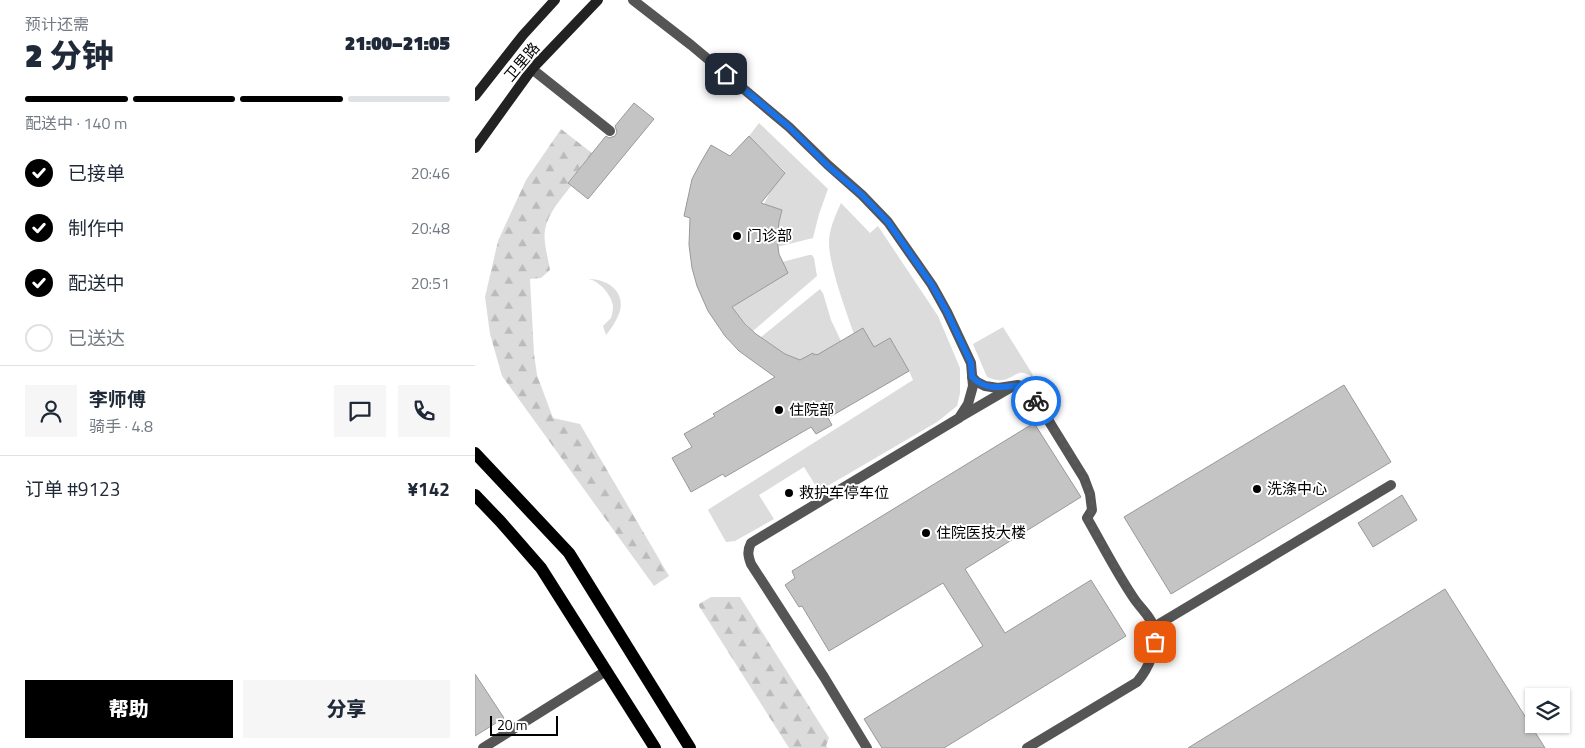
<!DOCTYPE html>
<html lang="zh">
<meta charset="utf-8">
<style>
body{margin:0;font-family:"Titillium Web","Noto Sans SC",sans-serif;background:#f6f6f7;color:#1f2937;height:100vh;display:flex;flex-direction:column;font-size:19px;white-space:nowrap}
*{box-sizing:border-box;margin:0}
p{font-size:16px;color:#747a83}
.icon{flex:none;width:28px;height:28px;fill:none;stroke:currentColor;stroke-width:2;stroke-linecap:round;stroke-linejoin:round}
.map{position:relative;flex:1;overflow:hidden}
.panel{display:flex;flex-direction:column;background:#fff;width:475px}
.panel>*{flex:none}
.fabs{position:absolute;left:1050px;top:688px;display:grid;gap:10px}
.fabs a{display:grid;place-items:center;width:45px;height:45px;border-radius:0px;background:#fff;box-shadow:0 1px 4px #0004;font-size:25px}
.scale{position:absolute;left:15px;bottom:12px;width:68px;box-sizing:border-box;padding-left:5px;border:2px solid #000;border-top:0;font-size:14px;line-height:18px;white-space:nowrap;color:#000;-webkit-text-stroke:4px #fff;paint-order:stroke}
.pin{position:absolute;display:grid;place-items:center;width:42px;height:42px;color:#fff;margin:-21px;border-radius:10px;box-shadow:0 2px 8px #0006}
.courier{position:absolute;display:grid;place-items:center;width:50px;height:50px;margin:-25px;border:4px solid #1a73e8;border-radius:50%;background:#fff;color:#222;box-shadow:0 1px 6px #0007}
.headline em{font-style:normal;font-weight:800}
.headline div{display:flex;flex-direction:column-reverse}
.headline{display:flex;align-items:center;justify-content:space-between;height:85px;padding:0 25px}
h1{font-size:32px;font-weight:800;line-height:38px}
.bar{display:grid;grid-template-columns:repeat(4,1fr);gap:8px 5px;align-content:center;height:60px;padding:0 25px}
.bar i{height:6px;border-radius:4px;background:#e0e1e3}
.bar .selected{background:#000}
.bar p{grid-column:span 4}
.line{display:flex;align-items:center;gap:12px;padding:0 25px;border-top:1px solid #e0e1e3}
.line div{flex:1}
.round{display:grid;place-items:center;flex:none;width:52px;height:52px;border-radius:0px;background:#f6f6f7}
ol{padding:0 25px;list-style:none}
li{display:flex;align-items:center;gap:15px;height:55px}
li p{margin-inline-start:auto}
li .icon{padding:5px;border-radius:50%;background:#000;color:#fff;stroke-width:4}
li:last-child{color:#747a83}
li i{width:28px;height:28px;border:2px solid #e0e1e3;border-radius:50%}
.button{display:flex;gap:10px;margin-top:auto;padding:10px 25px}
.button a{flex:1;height:58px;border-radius:0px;background:#000;color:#fff;font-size:20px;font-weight:800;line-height:58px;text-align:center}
.button a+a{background:#f6f6f7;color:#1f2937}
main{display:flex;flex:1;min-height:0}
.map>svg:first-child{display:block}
</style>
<main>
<section class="panel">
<div class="headline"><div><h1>2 分钟</h1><p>预计还需</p></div><em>21:00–21:05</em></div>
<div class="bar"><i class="selected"></i><i class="selected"></i><i class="selected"></i><i></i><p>配送中 · 140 m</p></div>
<ol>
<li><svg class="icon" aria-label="check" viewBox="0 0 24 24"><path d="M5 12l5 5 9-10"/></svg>已接单<p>20:46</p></li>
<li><svg class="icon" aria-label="check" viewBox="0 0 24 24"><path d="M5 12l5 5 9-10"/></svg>制作中<p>20:48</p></li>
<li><svg class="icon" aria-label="check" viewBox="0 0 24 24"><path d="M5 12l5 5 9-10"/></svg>配送中<p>20:51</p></li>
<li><i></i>已送达</li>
</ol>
<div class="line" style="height:90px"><a class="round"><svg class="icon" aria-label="person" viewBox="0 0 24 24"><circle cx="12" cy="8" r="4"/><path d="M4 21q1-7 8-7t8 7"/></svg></a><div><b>李师傅</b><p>骑手 · 4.8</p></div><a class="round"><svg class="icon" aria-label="chat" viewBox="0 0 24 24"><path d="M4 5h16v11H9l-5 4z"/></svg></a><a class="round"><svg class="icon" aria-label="phone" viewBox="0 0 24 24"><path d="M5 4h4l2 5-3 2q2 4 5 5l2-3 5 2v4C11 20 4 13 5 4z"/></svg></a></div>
<div class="line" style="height:65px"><div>订单 #9123</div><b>¥142</b></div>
<div class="button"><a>帮助</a><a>分享</a></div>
</section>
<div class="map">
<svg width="1110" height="748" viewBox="0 0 1110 748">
<defs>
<pattern id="forest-firs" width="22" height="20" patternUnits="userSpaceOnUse" patternTransform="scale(1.25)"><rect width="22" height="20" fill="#dcdcdc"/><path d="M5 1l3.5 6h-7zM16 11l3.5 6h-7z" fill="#bbb"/></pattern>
</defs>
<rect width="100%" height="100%" fill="#fff"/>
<!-- grass -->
<g fill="#dcdcdc">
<path d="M 284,123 L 353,189 L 344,214 L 338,238 L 302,247 L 302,231 L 307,211 L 289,204 L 297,188 L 310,172 L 274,136 Z"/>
<path d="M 366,203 L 395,233 L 403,226 L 463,316 L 485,368 L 485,393 L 482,406 L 462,422 L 344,491 L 329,467 L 284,495 L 299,519 L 260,541 L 251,542 L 233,510 L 234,509 L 438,380 L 434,371 L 415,338 L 399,347 L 389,329 L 379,334 C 371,311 353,263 354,240 C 355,227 361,214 366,203 Z"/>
<path d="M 334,255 L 337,255 L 339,258 L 342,276 L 278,331 L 270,323 L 257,307 L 312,273 L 307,262 Z"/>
<path d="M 114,279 C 132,279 150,291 145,311 C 142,320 136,329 131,335 L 128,326 L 136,318 C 137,315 138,310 138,306 C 136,294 125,282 114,279 Z"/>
<path d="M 345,289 L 348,293 L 356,320 L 366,341 L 345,361 L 342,354 L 339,355 L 338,353 L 328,362 L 310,354 L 286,337 Z"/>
<path d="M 528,327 L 558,375 L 557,377 C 543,367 540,378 528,380 C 522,381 517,379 512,377 L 498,344 Z"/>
</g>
<!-- forest -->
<g fill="url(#forest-firs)">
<path d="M 86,129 L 117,153 L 93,182 L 96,186 C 86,199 73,213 70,230 C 68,242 73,257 75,270 L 66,278 L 55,279 L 59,354 L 62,375 L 78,418 L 105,424 L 194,576 L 179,586 L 27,376 L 15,334 L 10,297 L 23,241 L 51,180 Z"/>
<path d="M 236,597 L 265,597 L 354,738 L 351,746 L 353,748 L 314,748 L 224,606 L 224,604 Z"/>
</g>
<!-- building -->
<g fill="#c4c4c4" stroke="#999">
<path d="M 159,103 L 179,119 L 113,199 L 93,183 L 131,136 L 134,138 L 140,136 L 142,132 L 140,126 Z"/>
<path d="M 274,136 L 310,173 L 286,203 L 307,210 L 304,222 L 302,239 L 304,254 L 313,273 L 257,307 L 270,324 L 281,334 L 310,354 L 325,360 L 338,353 L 339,355 L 341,354 L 342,355 L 388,328 L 399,347 L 415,338 L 434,371 L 353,418 L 357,425 L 341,434 L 336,427 L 250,477 L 248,474 L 216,492 L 197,458 L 217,447 L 209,434 L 240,416 L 238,414 L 300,377 L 264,351 L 250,336 L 233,311 L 222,286 L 217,268 L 214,245 L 215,218 L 209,216 L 217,179 L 226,162 L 236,145 L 255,156 Z"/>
<path d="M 869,385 L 916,462 L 696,594 L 649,517 Z"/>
<path d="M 559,423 L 606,497 L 490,569 L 530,633 L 616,580 L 651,636 L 469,748 L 407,748 L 389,719 L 508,646 L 468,583 L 354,651 L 327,606 L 324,607 L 310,585 L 320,578 L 317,571 Z"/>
<path d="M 927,495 L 942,520 L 898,547 L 883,523 Z"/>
<path d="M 970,589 L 1070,748 L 713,748 Z"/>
<path d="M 0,674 L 29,718 L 0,736 Z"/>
</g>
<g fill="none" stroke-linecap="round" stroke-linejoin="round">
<!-- service -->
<g stroke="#555" stroke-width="10">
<path d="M 158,0 L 216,45 L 314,127 L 353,165 L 387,195 L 413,222 L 457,285 L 472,312 L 496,363 L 498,386 L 493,404 L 484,418 L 276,543 C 272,551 273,556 276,564 L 349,677 L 392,748"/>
<path d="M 57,69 L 135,131"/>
<path d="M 497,377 L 502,382 L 510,386 L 523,388 L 543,385 L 554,389 L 609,478 L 615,494 L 617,510 L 612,518 C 627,544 641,572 658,597 C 664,607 677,617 679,629 C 683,647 674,668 662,682 L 552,748"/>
<path d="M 487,416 L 535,388"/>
<path d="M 679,627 L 916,485"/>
<path d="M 8,748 L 131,671"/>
</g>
<!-- secondary -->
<g stroke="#222" stroke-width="10">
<path d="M 0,96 L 48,35 L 80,0"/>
<path d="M 0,148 L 57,69 L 123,0"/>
</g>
<!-- primary -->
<g stroke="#000" stroke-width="12">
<path d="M 0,453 L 94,553 L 215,748"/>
<path d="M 0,495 L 25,521 L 66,568 L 180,748"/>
</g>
</g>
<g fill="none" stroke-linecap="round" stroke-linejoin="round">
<!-- done -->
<path stroke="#595959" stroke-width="5" stroke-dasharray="0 9" d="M 561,401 C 574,421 624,490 616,511 C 615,514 613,515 612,518 L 659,598 L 672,615 L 679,627 L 680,642"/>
<!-- route -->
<path stroke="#1a73e8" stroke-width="6" d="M 251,74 L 314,127 L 353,166 L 387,195 L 413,222 L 457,285 L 472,312 L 496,363 L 497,377 C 518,398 542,378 555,390 C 557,393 559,398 561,401"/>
</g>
<!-- markers -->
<g fill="#000" stroke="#fff" stroke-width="2">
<circle cx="262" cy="236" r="5"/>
<circle cx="304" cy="410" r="5"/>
<circle cx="782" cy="489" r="5"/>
<circle cx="314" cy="493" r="5"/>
<circle cx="451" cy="533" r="5"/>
</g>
<g text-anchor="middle" stroke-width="4" stroke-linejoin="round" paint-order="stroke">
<!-- street labels -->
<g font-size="15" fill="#000" stroke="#fff">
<text transform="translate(47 62) rotate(-50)" y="5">卫里路</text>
</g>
<!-- poi labels -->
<g font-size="15" fill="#000" stroke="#fff" text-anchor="start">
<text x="272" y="241">门诊部</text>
<text x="314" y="415">住院部</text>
<text x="792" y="494">洗涤中心</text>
<text x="324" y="498">救护车停车位</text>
<text x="461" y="538">住院医技大楼</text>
</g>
</g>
</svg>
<div class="fabs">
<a><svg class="icon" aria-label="layers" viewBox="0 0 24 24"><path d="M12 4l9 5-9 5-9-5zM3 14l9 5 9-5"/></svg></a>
</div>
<div class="scale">20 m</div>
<div class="pin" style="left:680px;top:642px;background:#ea580c"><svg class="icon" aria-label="bag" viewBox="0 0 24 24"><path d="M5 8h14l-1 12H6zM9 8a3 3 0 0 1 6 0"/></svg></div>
<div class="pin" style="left:251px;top:74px;background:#1f2937"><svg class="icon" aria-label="home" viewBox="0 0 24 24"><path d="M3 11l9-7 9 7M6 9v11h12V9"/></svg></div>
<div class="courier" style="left:561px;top:401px"><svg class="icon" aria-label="bike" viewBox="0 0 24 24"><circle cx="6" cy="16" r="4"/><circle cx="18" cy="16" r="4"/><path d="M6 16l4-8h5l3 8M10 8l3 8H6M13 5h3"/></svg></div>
</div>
</main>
